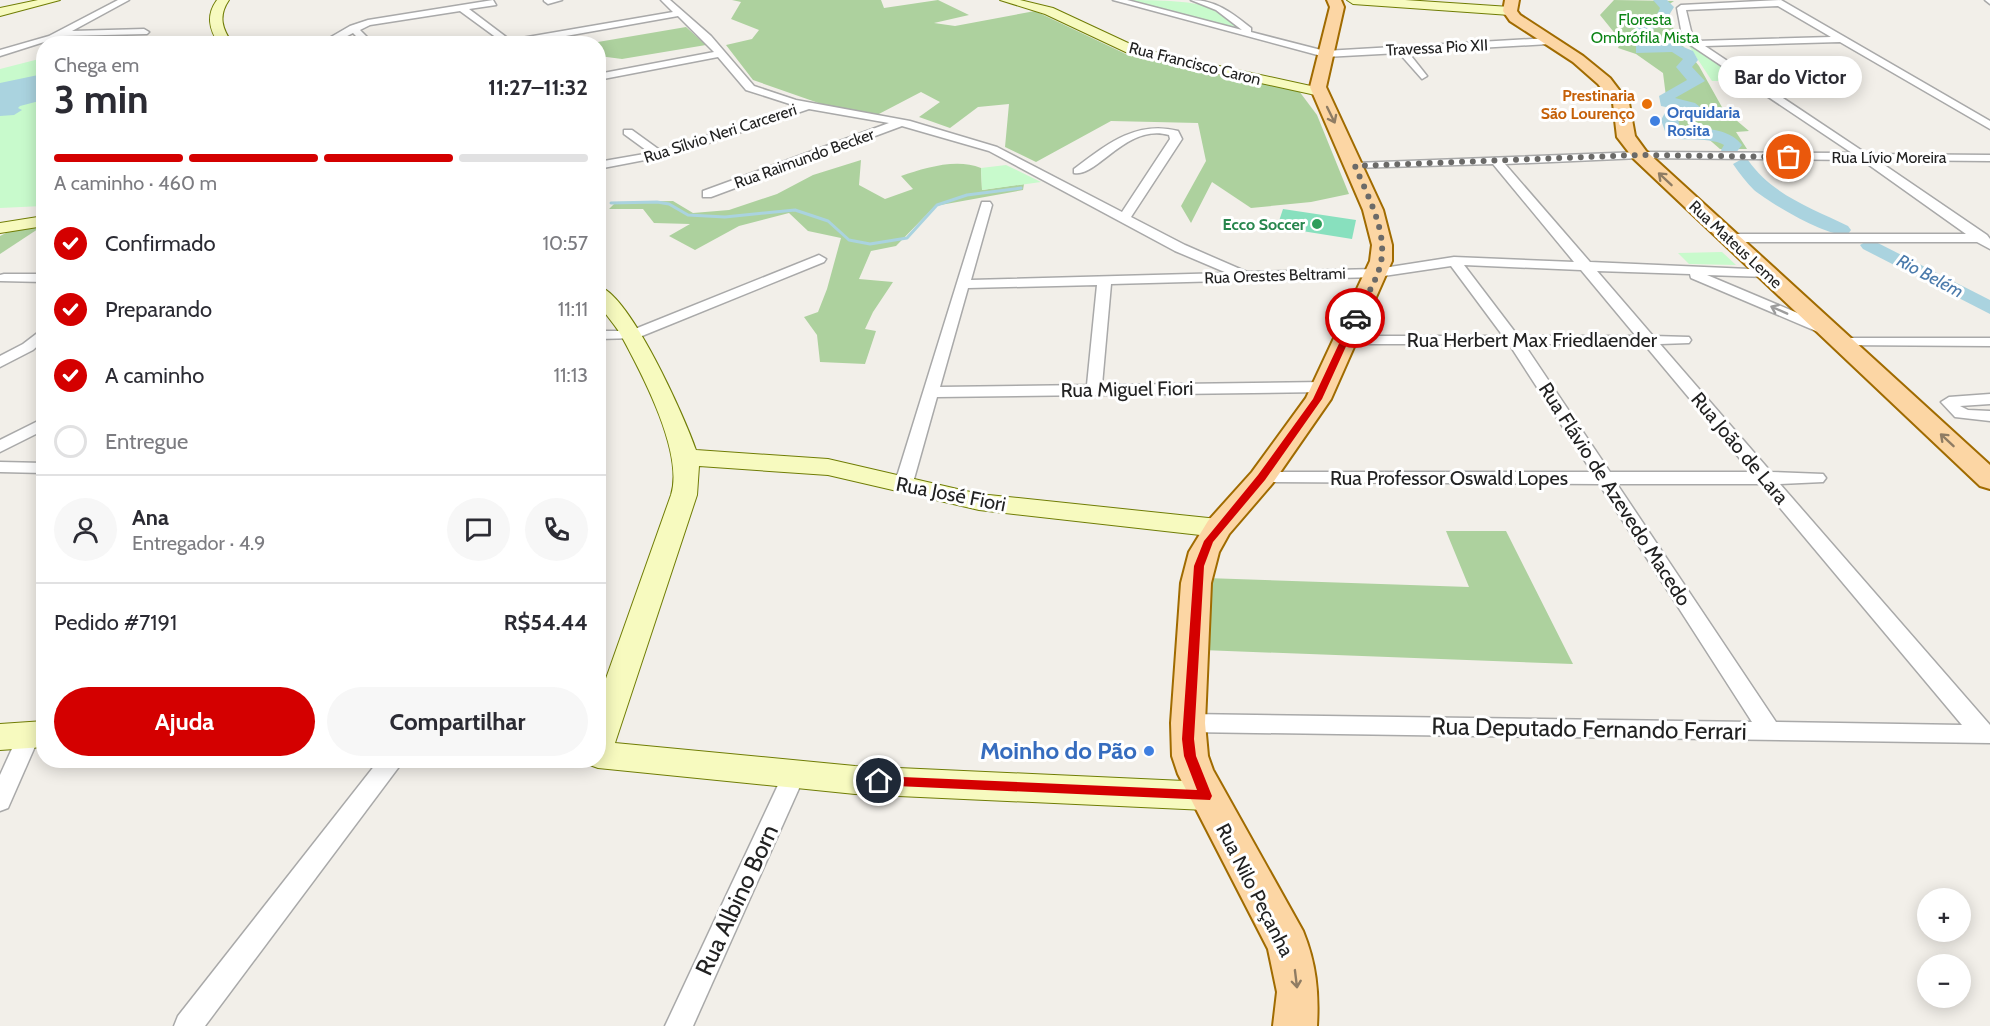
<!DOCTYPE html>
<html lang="pt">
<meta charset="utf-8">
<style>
body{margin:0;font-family:Cabin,sans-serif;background:#f7f7f7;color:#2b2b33;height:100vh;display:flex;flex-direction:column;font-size:22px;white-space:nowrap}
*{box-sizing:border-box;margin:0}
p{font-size:20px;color:#7c7c81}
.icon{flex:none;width:33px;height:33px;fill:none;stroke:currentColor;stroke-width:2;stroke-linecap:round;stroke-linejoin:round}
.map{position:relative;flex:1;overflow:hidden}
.details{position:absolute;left:36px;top:36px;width:570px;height:732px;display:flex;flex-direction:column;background:#fff;border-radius:24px;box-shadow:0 3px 15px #0003}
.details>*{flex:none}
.fabs{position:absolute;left:1917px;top:888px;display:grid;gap:12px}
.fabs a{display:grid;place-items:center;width:54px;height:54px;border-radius:50%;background:#fff;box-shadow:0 3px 15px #0003;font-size:30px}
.pin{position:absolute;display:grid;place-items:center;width:51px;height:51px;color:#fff;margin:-26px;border:3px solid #fff;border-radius:50%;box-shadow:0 2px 6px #0007}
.courier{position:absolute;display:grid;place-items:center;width:60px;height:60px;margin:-30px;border:4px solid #d40000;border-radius:50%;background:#fff;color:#222;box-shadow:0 2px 8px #0007}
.bubble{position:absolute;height:42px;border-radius:21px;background:#fff;box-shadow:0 3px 15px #0003;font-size:20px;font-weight:700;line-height:42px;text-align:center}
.overview em{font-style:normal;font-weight:700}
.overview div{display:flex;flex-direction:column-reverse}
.overview{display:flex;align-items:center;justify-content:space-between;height:102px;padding:0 18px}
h1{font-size:39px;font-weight:700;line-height:45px}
.bar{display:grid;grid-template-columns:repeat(4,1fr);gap:9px 6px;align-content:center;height:72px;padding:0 18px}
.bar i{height:8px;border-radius:4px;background:#e1e1e2}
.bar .on{background:#d40000}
.bar p{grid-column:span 4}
.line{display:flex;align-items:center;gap:15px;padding:0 18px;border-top:2px solid #e1e1e2}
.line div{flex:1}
.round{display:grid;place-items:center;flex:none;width:63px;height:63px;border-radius:32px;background:#f7f7f7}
ol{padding:0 18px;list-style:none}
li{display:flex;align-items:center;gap:18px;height:66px}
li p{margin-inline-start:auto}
li .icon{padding:6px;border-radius:50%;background:#d40000;color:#fff;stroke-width:4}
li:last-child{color:#7c7c81}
li i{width:33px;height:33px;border:3px solid #e1e1e2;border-radius:50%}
.cta{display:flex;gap:12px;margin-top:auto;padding:12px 18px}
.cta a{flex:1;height:69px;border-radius:36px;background:#d40000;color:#fff;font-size:24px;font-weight:700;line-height:69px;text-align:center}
.cta a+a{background:#f7f7f7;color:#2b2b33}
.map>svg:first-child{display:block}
</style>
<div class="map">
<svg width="1990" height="1026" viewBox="0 0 1990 1026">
<rect width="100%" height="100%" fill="#f2efe9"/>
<!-- forest -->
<g fill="#add19e">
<path d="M 732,0 L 881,0 L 884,8 L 938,0 L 969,15 L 934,23 L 955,26 L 1035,11 L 1130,56 L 1296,87 L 1317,115 L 1349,194 L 1311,202 L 1251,208 L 1212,182 L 1191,223 L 1181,206 L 1206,161 L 1198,123 L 1111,121 L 1036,162 L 1005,147 L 1009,104 L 978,107 L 950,128 L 919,117 L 940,102 L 921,92 L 875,116 L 830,107 L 753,80 L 726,45 L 752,39 L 759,30 L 731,19 L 741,2 Z"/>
<path d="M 1614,0 L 1674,1 L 1668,5 L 1675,36 L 1699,66 L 1723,109 L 1749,131 L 1736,132 L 1747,149 L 1720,149 L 1705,136 L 1671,136 L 1663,73 L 1636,54 L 1618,48 L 1621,41 L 1600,15 Z"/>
<path d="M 686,27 L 706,45 L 622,59 L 599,56 L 598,44 L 592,43 Z"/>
<path d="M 861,160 L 859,185 L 885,199 L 913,189 L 901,176 C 925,168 956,158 981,168 L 982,190 L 1024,184 L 1023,190 L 935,206 L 896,246 L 871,251 L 859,279 L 893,282 L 873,312 L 865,329 L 876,331 L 865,364 L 820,362 L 817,335 L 804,317 L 818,312 L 827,289 L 841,238 L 808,231 L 789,213 L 739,226 L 695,250 L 669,236 L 690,224 L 654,223 L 643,209 L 609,209 L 616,202 L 673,201 L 693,213 L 729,210 L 777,194 L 813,175 Z"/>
<path d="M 41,227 L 0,254 L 0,236 L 10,231 Z"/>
<path d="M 1446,531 L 1506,531 L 1573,664 L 1202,650 L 1206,578 L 1469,587 Z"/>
</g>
<!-- park -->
<g fill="#c8facc">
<path d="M 1124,0 C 1151,0 1190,0 1213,8 C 1222,14 1231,22 1239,29 Z"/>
<path d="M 1687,43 L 1746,81 L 1712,81 Z"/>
<path d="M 43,58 L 43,206 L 0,208 L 0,69 Z"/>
<path d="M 1006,165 L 1041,182 L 982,190 L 981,168 Z"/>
<path d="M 1722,252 L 1736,265 L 1689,264 L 1678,253 Z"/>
</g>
<!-- pitch -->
<path fill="#88e0be" d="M 1283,209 L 1356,220 L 1352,239 L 1277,227 Z"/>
<!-- water -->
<path fill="#aad3df" d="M 43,74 L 43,100 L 20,106 L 18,108 L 22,110 L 14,115 L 0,116 L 0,83 Z"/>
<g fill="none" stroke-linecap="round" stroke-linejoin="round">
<!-- stream -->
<path stroke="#aad3df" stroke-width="3" d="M 611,203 L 657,202 L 669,204 L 688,215 L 725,217 L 795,210 L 828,221 L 849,240 L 870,244 L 907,238 L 937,205 L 967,195 L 1021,188"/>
<!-- river -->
<g fill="#aad3df" fill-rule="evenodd">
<path d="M 1653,0 L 1667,0 L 1674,7 L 1663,25 L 1650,30 L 1654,35 L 1652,37 L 1682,38 L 1684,41 L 1681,46 L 1693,51 L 1698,60 L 1692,67 L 1705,81 L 1675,98 L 1695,103 L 1704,110 L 1702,113 L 1678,118 L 1680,129 C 1701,128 1728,127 1742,145 L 1735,154 L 1723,154 L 1721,150 L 1724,145 C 1707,135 1675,144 1666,134 L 1661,120 L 1666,111 L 1675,109 L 1661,106 L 1659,96 L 1687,80 L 1676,67 L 1683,59 L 1672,52 L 1636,53 L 1636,46 L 1627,42 L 1639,34 L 1634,27 L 1636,24 C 1649,21 1655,21 1660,8 Z"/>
<path d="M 1742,159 L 1748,160 C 1772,195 1812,208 1848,226 L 1851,230 L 1848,234 C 1829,239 1770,203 1754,190 C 1746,182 1740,174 1733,164 Z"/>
<path d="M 1870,239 L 1990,300 L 1990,314 L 1863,249 L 1860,245 Z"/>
</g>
<!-- street casing -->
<g stroke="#a9a9a9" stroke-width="3">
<g id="street">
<path d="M 118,0 L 129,0 L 72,31 L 144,29 L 149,32 L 147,34 L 63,36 L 0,56 L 0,50 L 49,36 Z"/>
<path d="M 493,0 L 496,5 L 469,9 L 510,40 L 673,12 L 661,0 L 670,0 L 711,36 L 754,86 L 796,100 L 910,121 L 997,147 L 1122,212 L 1170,139 L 1169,135 C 1126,123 1097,178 1074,173 L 1074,169 C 1106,145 1136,120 1178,131 L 1182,139 L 1131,217 L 1185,245 L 1247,272 L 1377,269 L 1454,257 L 1574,262 L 1493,164 L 1351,168 L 1349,166 L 1355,163 L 1640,152 L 1852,153 L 1689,44 L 1682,35 L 1677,8 L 1681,5 L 1781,0 L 1990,121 L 1990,129 L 1840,42 L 1705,46 L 1738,68 L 1780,69 L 1856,80 L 1856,84 L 1852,85 L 1780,75 L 1747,74 L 1867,154 L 1990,155 L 1990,161 L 1877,160 L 1987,235 L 1990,239 L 1990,249 L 1977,242 L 1729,242 L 1723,238 L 1729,234 L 1966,234 L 1862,160 L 1640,158 L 1505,164 L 1590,262 L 1772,270 L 1774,273 L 1767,277 L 1707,275 L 1833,328 L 1835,331 L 1833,334 L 1823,334 L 1691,278 L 1690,274 L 1597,271 L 1653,336 L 1689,337 L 1691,340 L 1689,343 L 1660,344 L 1771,472 L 1823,474 L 1826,478 L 1823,482 L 1780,484 L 1990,725 L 1990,743 L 1188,732 L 1180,729 L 1177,723 L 1180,717 L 1188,714 L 1752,722 L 1599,484 L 1256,482 L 1253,478 L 1256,474 L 1262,472 L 1592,472 L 1509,344 L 1345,344 L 1338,340 L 1345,336 L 1503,336 L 1451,266 L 1377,277 L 1111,284 L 1102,385 L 1324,382 L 1332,387 L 1324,392 L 937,397 L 912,486 L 909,490 L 897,490 L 894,486 L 982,202 L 990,202 L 992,205 L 971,280 L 1227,273 L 1175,251 L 989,151 L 902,126 L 711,197 L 703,197 L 703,191 L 889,123 L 809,109 L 676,154 L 598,169 L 598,162 L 650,153 L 624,134 L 624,130 L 632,130 L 661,151 L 796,106 L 746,90 L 718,57 L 598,80 L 598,74 L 714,52 L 678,16 L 521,44 L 498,44 L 501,41 L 460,11 L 370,25 L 360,30 L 374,44 L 364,44 L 353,33 L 332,44 L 319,44 L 350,26 L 368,20 ZM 1778,6 L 1831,37 L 1697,41 L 1692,35 L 1686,10 ZM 1464,265 L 1581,270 L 1636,336 L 1518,336 ZM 1097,285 L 1087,385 L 940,387 L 968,288 ZM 1524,344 L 1644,344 L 1751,472 L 1610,472 ZM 1617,484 L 1760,484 L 1962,725 L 1776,722 Z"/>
<path d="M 562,0 L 548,4 L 544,1 L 544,0 Z"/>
<path d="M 1113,0 L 1127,0 L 1242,30 L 1216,10 L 1191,0 C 1216,0 1232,13 1251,28 L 1251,32 L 1325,51 L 1549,38 L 1554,41 L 1549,44 L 1408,52 L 1427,76 L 1422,79 L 1399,53 L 1325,57 Z"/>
<path d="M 1985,0 L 1990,0 L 1990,4 Z"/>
<path d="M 819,255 L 826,259 L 824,262 L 637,338 L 598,339 L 598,331 L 630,331 Z"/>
<path d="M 4,274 L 44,274 L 44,282 L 0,281 L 0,275 Z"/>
<path d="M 44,328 L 44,340 L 33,350 L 0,367 L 0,356 L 23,344 Z"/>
<path d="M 1841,338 L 1990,338 L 1990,346 L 1836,345 L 1834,342 Z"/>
<path d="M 1990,394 L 1990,404 L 1960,406 L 1968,410 L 1990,411 L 1990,421 L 1955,417 L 1941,402 L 1949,397 Z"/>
<path d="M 44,418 L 44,430 L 0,452 L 0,440 Z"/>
<path d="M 0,462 L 44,463 L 44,473 L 0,472 Z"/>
<path d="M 29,726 L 37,729 L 40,735 L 8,808 L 0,811 L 0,775 L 21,729 Z"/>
<path d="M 379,760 L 404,760 L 205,1026 L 174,1026 L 178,1016 Z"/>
<path d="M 794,765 L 802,768 L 805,775 L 693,1026 L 665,1026 L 786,768 Z"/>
</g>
</g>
<!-- secondary casing -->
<g stroke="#707d05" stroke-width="2">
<g id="secondary">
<path d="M 38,0 L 60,0 L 0,16 L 0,8 Z"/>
<path d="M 217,0 L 229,0 C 218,16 222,29 233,44 L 219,44 C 209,29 206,15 217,0 Z"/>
<path d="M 1000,0 L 1020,0 L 1053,8 L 1141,49 L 1320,88 L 1327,92 L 1320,96 L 1132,55 L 1045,14 Z"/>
<path d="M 1347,0 L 1405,0 L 1510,7 L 1516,11 L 1510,15 L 1353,4 Z"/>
<path d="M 44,216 L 44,226 L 0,233 L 0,223 Z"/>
<path d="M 598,286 C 630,294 685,418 696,450 L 828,459 L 979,494 L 1218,519 L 1227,522 L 1231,528 L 1227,534 L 1218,537 L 979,510 L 828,475 L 699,466 L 697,495 L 615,743 L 855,766 L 1206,782 L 1218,786 L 1222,796 L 1218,806 L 1206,810 L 855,794 L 598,768 L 587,764 L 585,760 L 598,760 L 598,701 L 671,495 C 684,454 643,376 623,339 C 617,326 606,316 599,304 C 597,300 598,291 598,286 Z"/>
<path d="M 44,721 L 44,747 L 0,750 L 0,724 Z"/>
</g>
</g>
<!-- primary casing -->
<g stroke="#a06b00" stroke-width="4">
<g id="primary">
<path d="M 1327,0 L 1341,0 L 1344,7 L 1326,87 L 1383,210 L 1392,245 L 1392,261 L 1331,399 L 1272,484 L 1229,534 L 1219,552 L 1211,583 L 1205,723 L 1208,756 L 1213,770 L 1303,931 C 1316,963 1319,992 1317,1026 L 1273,1026 L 1277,992 L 1268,949 L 1178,774 L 1172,756 L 1171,723 L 1181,583 L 1189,552 L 1208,521 L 1252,472 L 1306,398 L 1370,261 L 1372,245 L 1363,210 L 1310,87 L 1330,7 Z"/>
<path d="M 1505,0 L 1519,0 L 1517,11 L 1520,15 L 1583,56 L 1610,78 L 1629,103 L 1635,136 L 1646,151 L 1990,465 L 1990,489 L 1980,486 L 1634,159 L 1617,137 L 1613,103 L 1598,84 L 1573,62 L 1510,21 L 1503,11 Z"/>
</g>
</g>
<!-- street -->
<use href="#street" fill="#fff" fill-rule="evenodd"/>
<!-- secondary -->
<use href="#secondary" fill="#f7fabf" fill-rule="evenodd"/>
<!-- primary -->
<use href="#primary" fill="#fcd6a4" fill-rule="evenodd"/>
</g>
<!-- one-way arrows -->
<defs><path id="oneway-shaft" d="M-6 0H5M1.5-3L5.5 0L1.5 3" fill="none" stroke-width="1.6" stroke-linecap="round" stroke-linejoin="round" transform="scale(1.5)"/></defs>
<g stroke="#8f7c63">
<use href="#oneway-shaft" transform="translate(1331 115) rotate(64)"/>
<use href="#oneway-shaft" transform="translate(1665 179) rotate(-137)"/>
<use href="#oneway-shaft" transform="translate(1947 440) rotate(-137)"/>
<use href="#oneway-shaft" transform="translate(1296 979) rotate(83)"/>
</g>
<use stroke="#9c9c9c" href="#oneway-shaft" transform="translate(1779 310) rotate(-156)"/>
<!-- route -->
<path fill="#d40000" d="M 1355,316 L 1359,318 L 1322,399 L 1265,480 L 1213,542 L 1204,566 L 1194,739 L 1196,756 L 1212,796 L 1210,800 L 874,785 L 874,778 L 879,776 L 1197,790 L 1184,756 L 1182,739 L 1194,566 L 1204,541 L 1258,475 L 1313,399 L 1351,318 Z"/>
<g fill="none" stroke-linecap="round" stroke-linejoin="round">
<!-- done -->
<path stroke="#6b6a68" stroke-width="6" stroke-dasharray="0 10.8" d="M 1355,318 C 1364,299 1381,276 1382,254 C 1384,225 1366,192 1355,166 L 1640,155 L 1789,157"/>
</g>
<!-- markers -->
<circle fill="#e8710a" stroke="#fff" stroke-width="2" cx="1647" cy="104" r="6"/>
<g fill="#3f7fe0" stroke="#fff" stroke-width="2">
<circle cx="1655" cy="121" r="6"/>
<circle cx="1149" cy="751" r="6"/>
</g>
<circle fill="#2e9e5b" stroke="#fff" stroke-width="2" cx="1317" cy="224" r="6"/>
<g text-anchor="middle" stroke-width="6" stroke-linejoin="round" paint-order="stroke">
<!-- far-park labels -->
<g font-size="16" fill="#0c8416" stroke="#fff">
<text x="1645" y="25">Floresta<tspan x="1645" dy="18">Ombrófila Mista</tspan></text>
</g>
<!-- far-street labels -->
<g font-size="16" fill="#222" stroke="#fff">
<text transform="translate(1437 47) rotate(-3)" y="6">Travessa Pio XII</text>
<text transform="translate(1195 63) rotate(14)" y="6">Rua Francisco Caron</text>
<text transform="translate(720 133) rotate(-18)" y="6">Rua Sílvio Neri Carcereri</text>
<text x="1889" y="163">Rua Lívio Moreira</text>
<text transform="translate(804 158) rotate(-20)" y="6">Rua Raimundo Becker</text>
<text transform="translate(1736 244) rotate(43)" y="6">Rua Mateus Leme</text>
<text transform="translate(1275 275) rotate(-2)" y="6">Rua Orestes Beltrami</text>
</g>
<!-- far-food labels -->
<g font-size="16" font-weight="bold" fill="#c56008" stroke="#fff" text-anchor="end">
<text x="1635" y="101">Prestinaria<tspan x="1635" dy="18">São Lourenço</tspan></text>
</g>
<!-- far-shop labels -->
<g font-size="16" font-weight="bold" fill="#366cbe" stroke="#fff" text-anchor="start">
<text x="1667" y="118">Orquidaria<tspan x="1667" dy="18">Rosita</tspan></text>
</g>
<!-- far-leisure labels -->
<g font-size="16" font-weight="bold" fill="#27864d" stroke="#fff" text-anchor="end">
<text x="1305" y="230">Ecco Soccer</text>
</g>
<!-- far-water labels -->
<g font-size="18" font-style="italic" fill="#4a7aab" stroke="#fff">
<text transform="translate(1930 276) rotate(28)" y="6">Rio Belém</text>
</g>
<!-- street labels -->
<g font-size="20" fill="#222" stroke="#fff">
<text x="1532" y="347">Rua Herbert Max Friedlaender</text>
<text transform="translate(1127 389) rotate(-1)" y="7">Rua Miguel Fiori</text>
<text transform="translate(1740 448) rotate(50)" y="7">Rua João de Lara</text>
<text x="1449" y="485">Rua Professor Oswald Lopes</text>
<text transform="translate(951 494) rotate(11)" y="7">Rua José Fiori</text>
<text transform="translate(1615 494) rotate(57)" y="7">Rua Flávio de Azevedo Macedo</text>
<text transform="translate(1255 890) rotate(63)" y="7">Rua Nilo Peçanha</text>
</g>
<!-- near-street labels -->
<g font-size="24" fill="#222" stroke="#fff">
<text transform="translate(1589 729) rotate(1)" y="8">Rua Deputado Fernando Ferrari</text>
<text transform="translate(737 900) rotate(-65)" y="8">Rua Albino Born</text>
</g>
<!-- near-shop labels -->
<g font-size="24" font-weight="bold" fill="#366cbe" stroke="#fff" text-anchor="end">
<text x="1137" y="759">Moinho do Pão</text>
</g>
</g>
</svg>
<div class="fabs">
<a>+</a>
<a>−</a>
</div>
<div class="pin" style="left:1789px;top:157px;background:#ea580c"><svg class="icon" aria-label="bag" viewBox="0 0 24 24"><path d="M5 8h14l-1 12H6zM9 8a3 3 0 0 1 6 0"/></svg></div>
<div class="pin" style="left:879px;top:781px;background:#1f2937"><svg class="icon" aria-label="home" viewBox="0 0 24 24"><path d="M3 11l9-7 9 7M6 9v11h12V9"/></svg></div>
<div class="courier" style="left:1355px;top:318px"><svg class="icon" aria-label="car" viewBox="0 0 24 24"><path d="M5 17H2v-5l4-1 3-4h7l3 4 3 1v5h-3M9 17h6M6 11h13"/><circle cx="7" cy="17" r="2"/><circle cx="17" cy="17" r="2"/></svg></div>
<div class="bubble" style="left:1718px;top:56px;width:144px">Bar do Victor</div>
<section class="details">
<div class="overview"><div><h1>3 min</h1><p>Chega em</p></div><em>11:27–11:32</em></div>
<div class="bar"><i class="on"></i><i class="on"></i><i class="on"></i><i></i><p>A caminho · 460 m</p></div>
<ol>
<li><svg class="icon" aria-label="check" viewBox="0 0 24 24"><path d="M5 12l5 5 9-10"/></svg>Confirmado<p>10:57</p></li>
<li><svg class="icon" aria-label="check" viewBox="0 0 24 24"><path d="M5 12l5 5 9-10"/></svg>Preparando<p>11:11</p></li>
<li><svg class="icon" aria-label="check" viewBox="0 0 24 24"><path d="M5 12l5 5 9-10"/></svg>A caminho<p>11:13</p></li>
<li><i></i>Entregue</li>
</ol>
<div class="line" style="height:108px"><a class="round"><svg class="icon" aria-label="person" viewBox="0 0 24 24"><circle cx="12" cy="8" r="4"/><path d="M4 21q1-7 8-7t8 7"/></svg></a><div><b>Ana</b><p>Entregador · 4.9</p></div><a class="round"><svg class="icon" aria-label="chat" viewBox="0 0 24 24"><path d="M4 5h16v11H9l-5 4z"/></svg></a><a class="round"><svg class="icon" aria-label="phone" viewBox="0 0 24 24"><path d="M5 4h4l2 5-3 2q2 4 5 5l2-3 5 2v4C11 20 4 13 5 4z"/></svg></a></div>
<div class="line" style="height:78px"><div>Pedido #7191</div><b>R$54.44</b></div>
<div class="cta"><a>Ajuda</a><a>Compartilhar</a></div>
</section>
</div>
